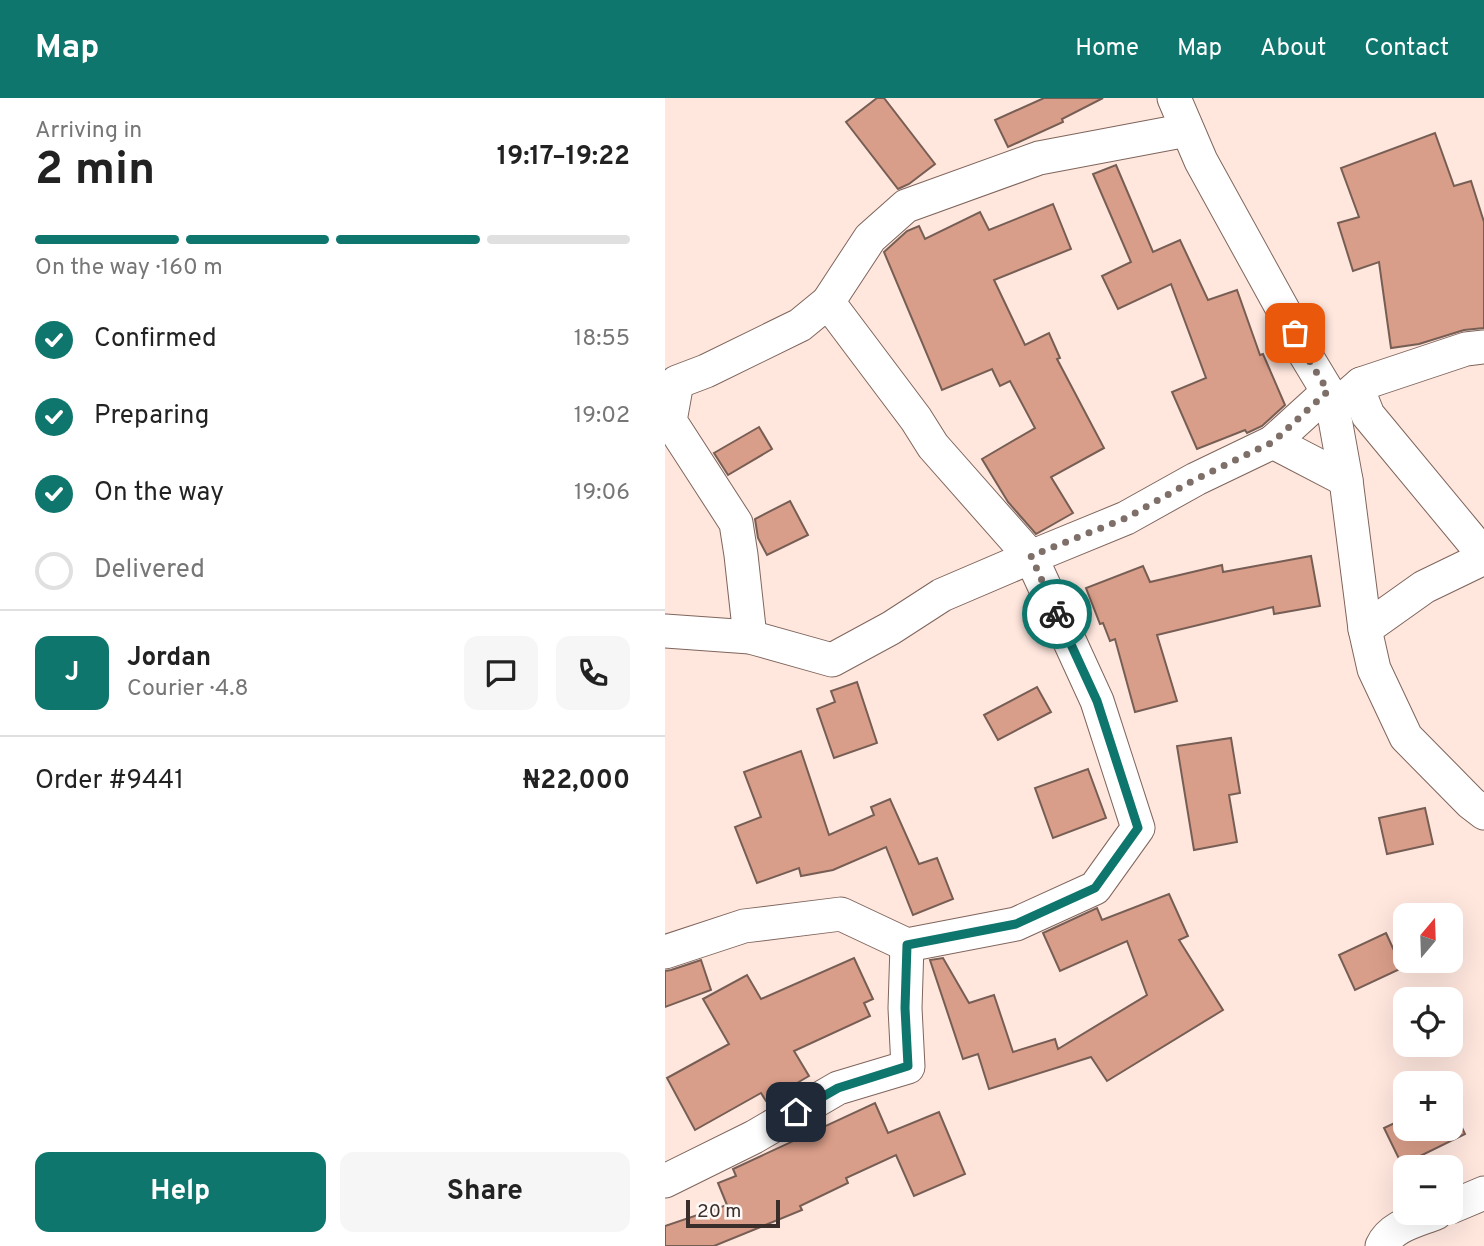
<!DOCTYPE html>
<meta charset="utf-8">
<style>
body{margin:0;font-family:Overpass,sans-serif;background:#f6f6f6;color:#222;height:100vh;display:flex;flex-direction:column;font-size:26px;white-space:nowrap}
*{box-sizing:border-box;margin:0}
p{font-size:23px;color:#767676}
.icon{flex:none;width:38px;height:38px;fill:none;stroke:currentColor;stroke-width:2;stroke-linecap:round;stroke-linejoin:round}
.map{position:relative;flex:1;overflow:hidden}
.side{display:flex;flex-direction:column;background:#fff;width:665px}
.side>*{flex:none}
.needle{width:46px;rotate:19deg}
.buttons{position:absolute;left:728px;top:805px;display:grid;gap:14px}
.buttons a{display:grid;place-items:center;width:70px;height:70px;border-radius:14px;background:#fff;box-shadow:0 7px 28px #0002;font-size:35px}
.scale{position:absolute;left:21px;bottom:18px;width:94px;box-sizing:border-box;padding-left:7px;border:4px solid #392e2a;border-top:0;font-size:19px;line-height:24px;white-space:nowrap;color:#392e2a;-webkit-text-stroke:5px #fef8f6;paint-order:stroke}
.pin{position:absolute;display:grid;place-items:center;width:60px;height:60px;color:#fff;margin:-30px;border-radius:14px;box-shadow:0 4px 10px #0006}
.courier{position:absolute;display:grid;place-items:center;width:70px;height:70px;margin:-35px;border:5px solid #0f766e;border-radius:50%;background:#fff;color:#222;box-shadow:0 2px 9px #0007}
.headline em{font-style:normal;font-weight:700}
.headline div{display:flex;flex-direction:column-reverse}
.headline{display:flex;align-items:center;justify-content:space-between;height:119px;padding:0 35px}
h1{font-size:46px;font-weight:700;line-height:52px}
.bar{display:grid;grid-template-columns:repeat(4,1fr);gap:10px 7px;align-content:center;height:84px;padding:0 35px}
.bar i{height:9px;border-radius:5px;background:#e0e0e0}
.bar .current{background:#0f766e}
.bar p{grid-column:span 4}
.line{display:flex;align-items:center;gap:18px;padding:0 35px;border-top:2px solid #e0e0e0}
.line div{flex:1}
.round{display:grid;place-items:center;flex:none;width:74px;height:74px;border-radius:14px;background:#f6f6f6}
ol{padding:0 35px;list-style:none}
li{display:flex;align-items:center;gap:21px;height:77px}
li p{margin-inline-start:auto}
li .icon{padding:7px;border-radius:50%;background:#0f766e;color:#fff;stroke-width:4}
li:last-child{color:#767676}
li i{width:38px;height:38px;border:4px solid #e0e0e0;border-radius:50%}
.primary-button{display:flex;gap:14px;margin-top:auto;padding:14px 35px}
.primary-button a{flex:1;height:80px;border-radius:14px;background:#0f766e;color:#fff;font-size:28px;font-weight:700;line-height:80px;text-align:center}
.primary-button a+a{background:#f6f6f6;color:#222}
header{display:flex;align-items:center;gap:42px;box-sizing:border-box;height:98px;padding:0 35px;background:#0f766e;color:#fff}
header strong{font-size:33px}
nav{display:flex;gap:38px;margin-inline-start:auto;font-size:24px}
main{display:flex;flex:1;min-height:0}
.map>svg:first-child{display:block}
</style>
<header>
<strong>Map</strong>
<nav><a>Home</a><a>Map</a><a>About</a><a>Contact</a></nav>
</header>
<main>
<section class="side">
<div class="headline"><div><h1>2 min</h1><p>Arriving in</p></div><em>19:17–19:22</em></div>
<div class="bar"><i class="current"></i><i class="current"></i><i class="current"></i><i></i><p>On the way · 160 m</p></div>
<ol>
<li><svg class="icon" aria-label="check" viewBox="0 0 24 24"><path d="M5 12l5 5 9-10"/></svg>Confirmed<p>18:55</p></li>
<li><svg class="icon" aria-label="check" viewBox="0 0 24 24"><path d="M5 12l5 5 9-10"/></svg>Preparing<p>19:02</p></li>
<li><svg class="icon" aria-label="check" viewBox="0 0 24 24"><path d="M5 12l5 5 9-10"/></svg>On the way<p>19:06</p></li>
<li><i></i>Delivered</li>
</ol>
<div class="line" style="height:126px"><b class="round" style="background:#0f766e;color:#fff">J</b><div><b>Jordan</b><p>Courier · 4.8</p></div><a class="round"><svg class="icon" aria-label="chat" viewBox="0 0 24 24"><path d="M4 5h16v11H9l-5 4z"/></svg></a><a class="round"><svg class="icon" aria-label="phone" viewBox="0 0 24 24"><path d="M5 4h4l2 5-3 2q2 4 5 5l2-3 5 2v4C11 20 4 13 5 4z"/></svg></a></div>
<div class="line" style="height:91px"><div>Order #9441</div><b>₦22,000</b></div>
<div class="primary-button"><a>Help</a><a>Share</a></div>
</section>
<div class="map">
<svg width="819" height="1148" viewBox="0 0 819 1148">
<rect width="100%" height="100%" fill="#ffe7de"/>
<!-- building -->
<g fill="#d99e89" stroke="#775e55" stroke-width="2">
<path d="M 212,0 L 219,0 L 270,66 L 244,86 L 233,91 L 181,24 Z"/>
<path d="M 379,0 L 438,0 L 397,21 L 398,24 L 343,49 L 330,22 Z"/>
<path d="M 770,35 L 789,88 L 806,83 L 819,124 L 819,230 L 799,232 L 754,246 L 726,250 L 714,164 L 688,173 L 673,125 L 694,119 L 676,70 Z"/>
<path d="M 451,67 L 488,154 L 515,142 L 543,202 L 572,192 L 595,257 L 598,256 L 620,307 L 597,328 L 582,335 L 580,332 L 532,351 L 507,294 L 541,280 L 506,186 L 453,211 L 437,178 L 466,164 L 428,76 Z"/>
<path d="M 388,106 L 406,151 L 329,182 L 360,247 L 384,235 L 395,260 L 392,261 L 439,350 L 386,379 L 408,415 L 371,436 L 343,404 L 317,361 L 370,330 L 345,283 L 335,288 L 327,271 L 277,292 L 219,154 L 242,133 L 254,128 L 260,141 L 315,114 L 324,132 Z"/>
<path d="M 94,329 L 107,351 L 63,377 L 49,355 Z"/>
<path d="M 125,403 L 143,437 L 102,457 L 93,440 L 90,421 Z"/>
<path d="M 646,458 L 655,508 L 609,516 L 608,509 L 492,537 L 512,603 L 470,614 L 450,541 L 445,543 L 438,525 L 435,526 L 421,490 L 478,468 L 485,484 L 557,467 L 558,474 Z"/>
<path d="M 192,584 L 212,645 L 169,660 L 152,611 L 170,604 L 166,593 Z"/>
<path d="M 372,589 L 386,614 L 333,642 L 319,617 Z"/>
<path d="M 566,640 L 575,695 L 564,697 L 572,744 L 529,752 L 512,648 Z"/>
<path d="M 136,653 L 164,737 L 209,717 L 206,709 L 225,701 L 254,766 L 272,760 L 288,801 L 248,817 L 221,749 L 168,772 L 136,778 L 134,770 L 92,785 L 70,729 L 96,719 L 79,674 Z"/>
<path d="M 423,671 L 441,720 L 388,740 L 370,690 Z"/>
<path d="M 760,710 L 768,746 L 722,756 L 714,720 Z"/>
<path d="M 504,796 L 523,838 L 514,842 L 558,912 L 442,983 L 426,959 L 324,991 L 313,956 L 298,961 L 265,862 L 278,860 L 304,905 L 329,897 L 348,954 L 390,941 L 393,951 L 482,897 L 462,843 L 395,873 L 378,835 L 432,810 L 437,822 Z"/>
<path d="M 721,835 L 737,870 L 690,892 L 674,857 Z"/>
<path d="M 189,860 L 208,901 L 199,905 L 205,918 L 129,953 L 144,978 L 101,1003 L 96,995 L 30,1032 L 2,980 L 64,946 L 38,901 L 82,877 L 96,901 Z"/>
<path d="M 36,862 L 46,892 L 0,909 L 0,873 L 6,872 Z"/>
<path d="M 210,1005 L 223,1035 L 274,1014 L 300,1076 L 249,1098 L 231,1057 L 181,1080 L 183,1085 L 135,1108 L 137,1112 L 49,1148 L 0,1148 L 0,1128 L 62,1107 L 53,1085 L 71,1078 L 68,1071 Z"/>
<path d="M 786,1006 L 800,1036 L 737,1067 L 719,1030 L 740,1020 L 740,1031 L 786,1031 Z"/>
</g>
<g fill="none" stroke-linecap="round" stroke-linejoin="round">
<!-- minor casing -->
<g stroke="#7f655c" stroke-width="35">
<g id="minor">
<path d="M 509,0 L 536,63 L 622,219 L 637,251 L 663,294 L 668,310 L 681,382 L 700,531 L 709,571 L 741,639 L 806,705 L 819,715"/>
<path d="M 696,286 L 697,302 L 703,317 L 819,457"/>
<path d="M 681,299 L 696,286 L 801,251 L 819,249"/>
<path d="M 608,344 L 681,382"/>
<path d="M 700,531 L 759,489 L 819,460"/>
<path d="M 0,533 L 85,539 L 167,562 L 226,530 L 277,497 L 366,459 L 461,420 L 531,381 L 608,344 L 663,294"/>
<path d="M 85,539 L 76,457 L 71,425 L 5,323 L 12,284 L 41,273 L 135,227 L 163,204 L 205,140 L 241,108 L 374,60 L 522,32"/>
<path d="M 0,854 L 79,828 L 176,816 L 242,847 L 351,826 L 430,790 L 473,730 L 432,603 L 366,459 L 268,348 L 251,321 L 163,204"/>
<path d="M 0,1083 L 89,1039 L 173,990 L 243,969 L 240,910 L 242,847"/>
<path d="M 786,1109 L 819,1095"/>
<path d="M 717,1148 C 726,1128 751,1123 771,1115"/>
</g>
</g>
<!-- minor -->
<use href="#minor" stroke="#fff" stroke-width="33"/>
</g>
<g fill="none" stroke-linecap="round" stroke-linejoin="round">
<!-- done -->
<path stroke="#7e6f69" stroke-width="7" stroke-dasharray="0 12.6" d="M 392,516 L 366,458 L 461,420 L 531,381 L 608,344 L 663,293 L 637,251 L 630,235"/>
<!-- route -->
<path stroke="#0f766e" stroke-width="9" d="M 131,1014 L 173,990 L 243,968 L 240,910 L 242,847 L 351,826 L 430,790 L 473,730 L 432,603 L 392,516"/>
</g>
</svg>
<div class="buttons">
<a><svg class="needle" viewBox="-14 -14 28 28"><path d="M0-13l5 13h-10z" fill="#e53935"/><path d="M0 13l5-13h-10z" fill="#767676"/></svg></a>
<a><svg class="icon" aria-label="locate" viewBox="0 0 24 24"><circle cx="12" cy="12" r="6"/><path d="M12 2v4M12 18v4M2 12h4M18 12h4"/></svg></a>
<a>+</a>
<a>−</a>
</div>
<div class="scale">20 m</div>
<div class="pin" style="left:630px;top:235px;background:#ea580c"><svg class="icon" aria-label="bag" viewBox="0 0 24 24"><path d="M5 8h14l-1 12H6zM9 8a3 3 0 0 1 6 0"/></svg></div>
<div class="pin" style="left:131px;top:1014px;background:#1f2937"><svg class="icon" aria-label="home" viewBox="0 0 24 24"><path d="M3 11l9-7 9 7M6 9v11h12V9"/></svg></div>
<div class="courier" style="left:392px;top:516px"><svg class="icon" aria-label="bike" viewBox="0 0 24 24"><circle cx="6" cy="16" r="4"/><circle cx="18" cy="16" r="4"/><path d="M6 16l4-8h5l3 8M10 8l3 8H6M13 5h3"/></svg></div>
</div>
</main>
